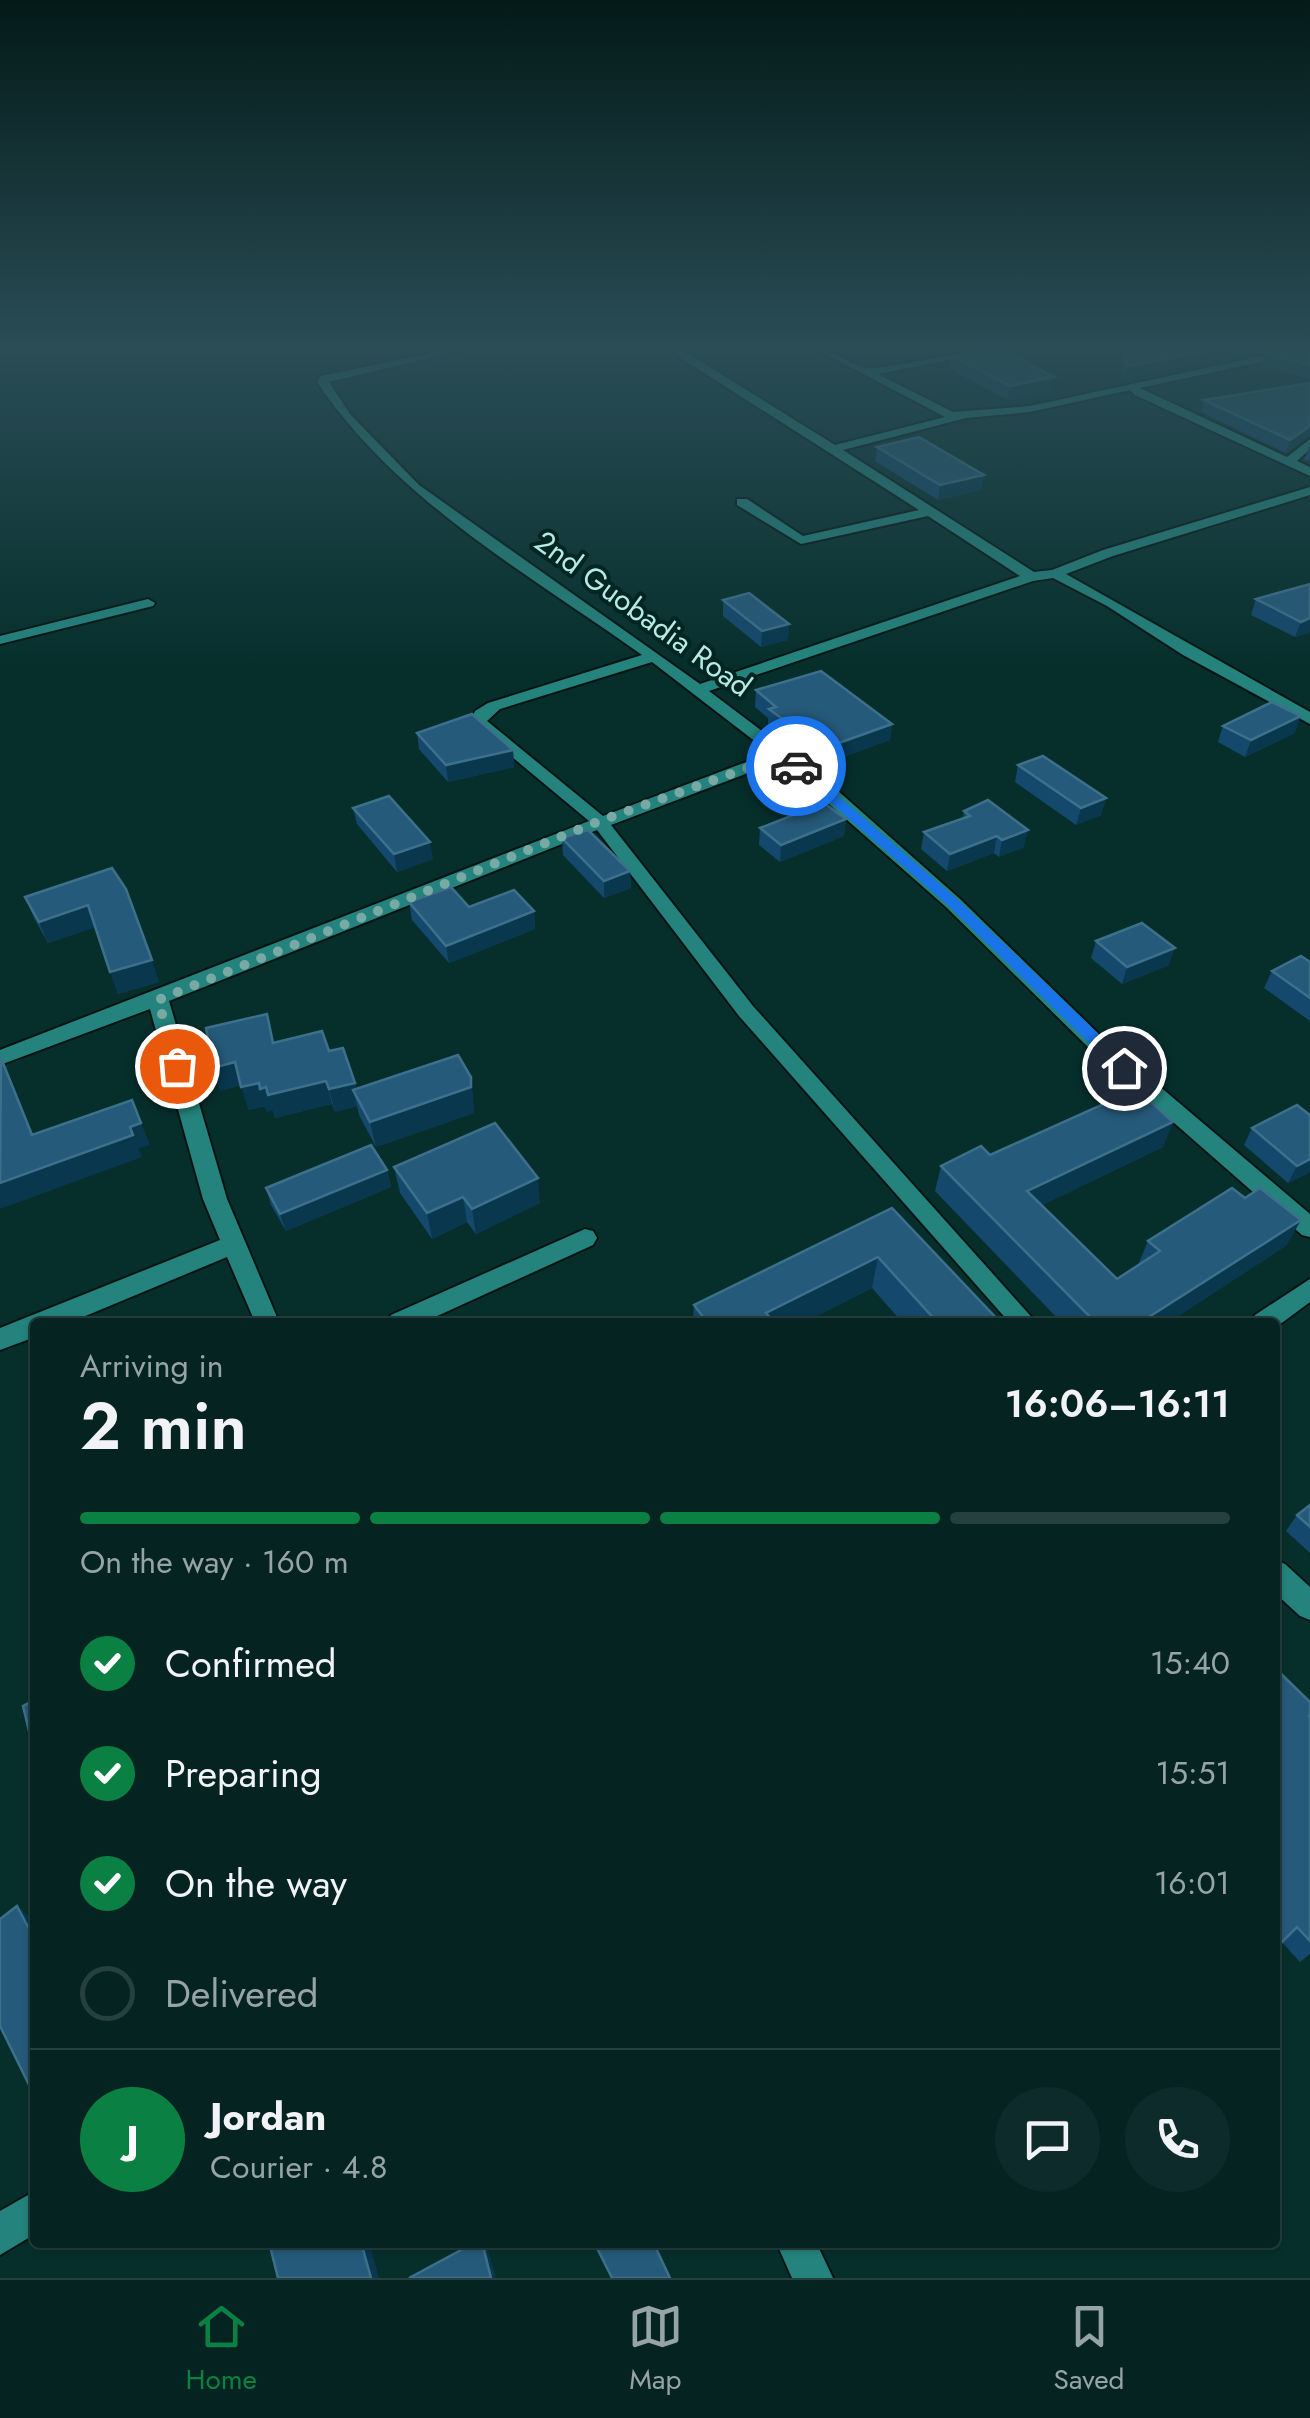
<!DOCTYPE html>
<meta charset="utf-8">
<style>
body{margin:0;font-family:Jost,sans-serif;background:#0d2b2a;color:#f1f3f6;height:100vh;display:flex;flex-direction:column;font-size:38px;white-space:nowrap}
*{box-sizing:border-box;margin:0}
p{font-size:32px;color:#97a4a5}
.icon{flex:none;width:55px;height:55px;fill:none;stroke:currentColor;stroke-width:2;stroke-linecap:round;stroke-linejoin:round}
.map{position:relative;flex:1;overflow:hidden}
.panel{position:absolute;left:30px;top:1318px;width:1250px;height:930px;display:flex;flex-direction:column;background:#042321;border-radius:10px;box-shadow:0 2px 8px #0004,0 0 0 2px #25403f}
.panel>*{flex:none}
.pin{position:absolute;display:grid;place-items:center;width:85px;height:85px;color:#fff;margin:-42px;border:5px solid #fff;border-radius:50%;box-shadow:0 2px 10px #0007}
.courier{position:absolute;display:grid;place-items:center;width:100px;height:100px;margin:-50px;border:8px solid #1a73e8;border-radius:50%;background:#fff;color:#222;box-shadow:0 2px 12px #0007}
.summary em{font-style:normal;font-weight:600}
.summary div{display:flex;flex-direction:column-reverse}
.summary{display:flex;align-items:center;justify-content:space-between;height:170px;padding:0 50px}
h1{font-size:65px;font-weight:600;line-height:75px}
.bar{display:grid;grid-template-columns:repeat(4,1fr);gap:15px 10px;align-content:center;height:120px;padding:0 50px}
.bar i{height:12px;border-radius:8px;background:#25403f}
.bar .active{background:#0b8043}
.bar p{grid-column:span 4}
.line{display:flex;align-items:center;gap:25px;padding:0 50px;border-top:2px solid #25403f}
.line div{flex:1}
.round{display:grid;place-items:center;flex:none;width:105px;height:105px;border-radius:52px;background:#0d2b2a}
ol{padding:0 50px;list-style:none}
li{display:flex;align-items:center;gap:30px;height:110px}
li p{margin-inline-start:auto}
li .icon{padding:10px;border-radius:50%;background:#0b8043;color:#fff;stroke-width:4}
li:last-child{color:#97a4a5}
li i{width:55px;height:55px;border:5px solid #25403f;border-radius:50%}
.dock{display:flex;justify-content:space-around;align-items:center;height:140px;border-top:2px solid #25403f;background:#042321;font-size:28px;color:#97a4a5}
.dock a{display:grid;justify-items:center;gap:5px}
.dock .active{color:#0b8043}
.map>svg:first-child{display:block}
</style>
<div class="map">
<svg width="1310" height="2278" viewBox="0 0 1310 2278">
<rect width="100%" height="100%" fill="#062f2c"/>
<g fill="none" stroke-linecap="round" stroke-linejoin="round">
<!-- street casing -->
<g stroke="#051413" stroke-width="4">
<g id="street">
<path d="M 450,349 L 468,349 L 329,382 L 350,414 L 419,485 L 700,684 L 1020,576 L 928,516 L 801,544 L 737,505 L 737,499 L 747,499 L 803,536 L 919,510 L 676,355 L 676,351 L 684,351 L 835,445 L 945,417 L 816,349 C 837,349 854,370 874,368 C 918,364 961,349 1006,349 L 878,374 L 953,412 L 1030,406 L 1276,353 L 1273,349 L 1289,352 L 1285,357 L 1140,388 L 1287,457 L 1310,439 L 1310,449 L 1297,461 L 1310,467 L 1310,476 L 1135,395 L 1130,390 L 1030,412 L 966,418 L 843,450 L 1034,572 L 1052,570 L 1103,550 L 1310,487 L 1310,495 L 1113,556 L 1066,574 L 1310,712 L 1310,724 L 1183,655 L 1107,606 L 1053,578 L 1033,581 L 709,691 L 819,774 L 960,899 L 1105,1040 L 1310,1214 L 1310,1237 L 1302,1235 L 1091,1050 L 946,907 L 780,761 L 611,825 L 753,1006 L 1036,1322 L 1009,1322 L 739,1016 L 597,830 L 169,1001 L 227,1199 L 279,1322 L 255,1322 L 227,1257 L 71,1322 L 35,1322 L 35,1337 L 0,1350 L 0,1328 L 220,1240 L 203,1199 L 150,1009 L 0,1065 L 0,1050 L 589,821 L 470,722 L 475,711 L 488,703 L 642,655 C 527,573 397,501 317,382 L 321,376 ZM 652,662 L 770,753 L 603,816 L 487,721 L 500,709 Z"/>
<path d="M 148,599 L 155,603 L 153,606 L 0,644 L 0,636 Z"/>
<path d="M 585,1229 L 593,1231 L 597,1238 L 593,1245 L 424,1322 L 387,1322 L 391,1315 Z"/>
<path d="M 1310,1279 L 1310,1302 L 1275,1328 L 1275,1322 L 1252,1322 L 1255,1315 Z"/>
<path d="M 1275,1560 L 1285,1564 L 1310,1587 L 1310,1620 L 1300,1616 L 1275,1593 Z"/>
<path d="M 35,2191 L 35,2234 L 0,2255 L 0,2211 Z"/>
<path d="M 776,2242 L 816,2242 L 833,2278 L 792,2278 Z"/>
</g>
</g>
<!-- street -->
<use href="#street" fill="#24847d" fill-rule="evenodd"/>
</g>
<!-- wall -->
<g fill="#15486d">
<path d="M 1122,349 L 1123,349 L 1270,350 L 1124,379 L 1120,359 Z"/>
<path d="M 1310,349 L 1310,379 L 1261,366 L 1265,354 Z"/>
<path d="M 951,356 L 1052,391 L 1008,400 L 949,369 Z"/>
<path d="M 1310,383 L 1310,435 L 1286,453 L 1201,412 L 1204,400 Z"/>
<path d="M 1310,445 L 1310,461 L 1304,460 Z"/>
<path d="M 877,447 L 984,475 L 981,490 L 938,500 L 875,461 Z"/>
<path d="M 1310,584 L 1310,632 L 1295,637 L 1251,615 L 1256,599 Z"/>
<path d="M 723,600 L 789,624 L 788,640 L 761,647 L 723,616 Z"/>
<path d="M 756,690 L 892,724 L 890,740 L 821,765 L 768,725 L 768,718 L 755,707 Z"/>
<path d="M 1223,726 L 1295,733 L 1245,757 L 1218,742 Z"/>
<path d="M 417,733 L 513,750 L 514,767 L 448,782 L 419,749 Z"/>
<path d="M 1018,765 L 1106,798 L 1101,815 L 1076,825 L 1015,782 Z"/>
<path d="M 353,808 L 433,859 L 397,872 L 357,824 Z"/>
<path d="M 964,811 L 1024,847 L 999,857 L 994,853 L 947,871 L 921,849 L 924,832 L 963,818 Z"/>
<path d="M 846,819 L 844,836 L 780,862 L 759,845 L 760,828 Z"/>
<path d="M 562,838 L 630,871 L 631,888 L 604,898 L 563,855 Z"/>
<path d="M 112,868 L 159,982 L 118,994 L 95,927 L 48,943 L 34,918 L 25,897 Z"/>
<path d="M 409,902 L 534,911 L 535,929 L 449,963 L 412,920 Z"/>
<path d="M 1096,941 L 1169,965 L 1122,984 L 1091,958 Z"/>
<path d="M 1310,962 L 1310,1021 L 1264,988 L 1272,971 Z"/>
<path d="M 274,1043 L 329,1051 L 355,1083 L 356,1089 L 471,1077 L 474,1113 L 376,1147 L 359,1115 L 357,1106 L 335,1112 L 332,1104 L 275,1118 L 273,1110 L 267,1112 L 265,1106 L 249,1110 L 241,1085 L 220,1091 Z"/>
<path d="M 1310,1115 L 1310,1172 L 1288,1183 L 1244,1145 L 1252,1128 Z"/>
<path d="M 1163,1147 L 1042,1205 L 1117,1279 L 1138,1265 L 1148,1241 L 1287,1245 L 1169,1322 L 1061,1322 L 935,1191 L 941,1166 L 990,1155 Z"/>
<path d="M 394,1167 L 540,1203 L 476,1234 L 467,1222 L 432,1239 L 400,1193 Z"/>
<path d="M 387,1170 L 391,1187 L 286,1231 L 271,1205 L 266,1188 Z"/>
<path d="M 892,1208 L 1000,1322 L 902,1322 L 872,1288 L 805,1322 L 693,1322 L 694,1305 Z"/>
<path d="M 1310,1505 L 1310,1553 L 1286,1531 L 1297,1515 Z"/>
<path d="M 1275,1668 L 1310,1702 L 1310,1954 L 1300,1962 L 1282,1942 L 1275,1949 Z"/>
</g>
<!-- shaded-wall -->
<g fill="#08374e">
<path d="M 1220,349 L 1271,349 L 1270,350 L 1124,379 L 1127,366 Z"/>
<path d="M 1054,377 L 1052,391 L 1008,400 L 1010,386 Z"/>
<path d="M 1310,426 L 1310,435 L 1286,453 L 1290,440 Z"/>
<path d="M 984,475 L 981,490 L 938,500 L 940,485 Z"/>
<path d="M 1310,618 L 1310,632 L 1295,637 L 1301,622 Z"/>
<path d="M 789,624 L 788,640 L 761,647 L 762,631 Z"/>
<path d="M 1301,716 L 1295,733 L 1245,757 L 1251,740 Z"/>
<path d="M 892,724 L 890,740 L 821,765 L 822,749 Z"/>
<path d="M 513,750 L 514,767 L 448,782 L 446,765 Z"/>
<path d="M 1106,798 L 1101,815 L 1076,825 L 1081,808 Z"/>
<path d="M 846,819 L 844,836 L 780,862 L 781,845 Z"/>
<path d="M 1028,830 L 1024,847 L 999,857 L 1002,840 Z"/>
<path d="M 997,836 L 994,853 L 947,871 L 950,854 Z"/>
<path d="M 430,842 L 433,859 L 397,872 L 394,854 Z"/>
<path d="M 630,871 L 631,888 L 604,898 L 604,881 Z"/>
<path d="M 88,905 L 96,927 L 48,943 L 39,922 Z"/>
<path d="M 534,911 L 535,929 L 449,963 L 446,946 Z"/>
<path d="M 1175,948 L 1169,965 L 1122,984 L 1127,967 Z"/>
<path d="M 152,960 L 159,982 L 118,994 L 110,972 Z"/>
<path d="M 1,1058 L 11,1080 L 43,1157 L 32,1135 Z"/>
<path d="M 235,1062 L 242,1085 L 220,1091 L 213,1068 Z"/>
<path d="M 471,1077 L 474,1113 L 376,1147 L 370,1122 Z"/>
<path d="M 326,1081 L 332,1104 L 275,1118 L 273,1110 L 267,1112 L 265,1106 L 249,1110 L 241,1087 L 259,1083 Z"/>
<path d="M 355,1083 L 359,1100 L 353,1090 L 357,1106 L 335,1112 L 329,1089 Z"/>
<path d="M 1173,1122 L 1163,1147 L 1019,1216 L 1027,1191 Z"/>
<path d="M 141,1123 L 150,1145 L 138,1149 L 130,1127 Z"/>
<path d="M 133,1135 L 142,1157 L 0,1209 L 0,1183 Z"/>
<path d="M 1310,1159 L 1310,1172 L 1288,1183 L 1297,1166 Z"/>
<path d="M 387,1170 L 391,1187 L 286,1231 L 280,1214 Z"/>
<path d="M 538,1178 L 540,1203 L 476,1234 L 472,1209 Z"/>
<path d="M 463,1197 L 467,1222 L 432,1239 L 427,1213 Z"/>
<path d="M 1301,1220 L 1287,1245 L 1169,1322 L 1141,1322 Z"/>
<path d="M 878,1257 L 872,1288 L 805,1322 L 765,1322 L 766,1313 Z"/>
<path d="M 17,1906 L 35,1921 L 35,1940 Z"/>
<path d="M 361,2242 L 369,2242 L 379,2278 L 371,2278 Z"/>
<path d="M 482,2242 L 487,2247 L 496,2278 L 491,2278 Z"/>
</g>
<!-- building -->
<g fill="#265a7a" stroke="#3d708b" stroke-width="2.5">
<path d="M 994,349 L 1002,349 L 1054,377 L 1010,386 L 951,356 Z"/>
<path d="M 1123,349 L 1220,349 L 1127,366 Z"/>
<path d="M 1289,349 L 1310,349 L 1310,365 L 1265,354 Z"/>
<path d="M 1310,383 L 1310,426 L 1290,440 L 1204,400 Z"/>
<path d="M 919,437 L 984,475 L 940,485 L 877,447 Z"/>
<path d="M 1310,584 L 1310,618 L 1301,622 L 1256,599 Z"/>
<path d="M 749,593 L 789,624 L 762,631 L 723,600 Z"/>
<path d="M 821,671 L 892,724 L 822,749 L 769,709 L 776,707 L 756,690 Z"/>
<path d="M 1272,702 L 1301,716 L 1251,740 L 1223,726 Z"/>
<path d="M 472,714 L 513,750 L 446,765 L 417,733 Z"/>
<path d="M 1043,756 L 1106,798 L 1081,808 L 1018,765 Z"/>
<path d="M 389,796 L 430,842 L 394,854 L 353,808 Z"/>
<path d="M 988,800 L 1028,830 L 1002,840 L 997,836 L 950,854 L 924,832 L 970,816 L 964,811 Z"/>
<path d="M 824,803 L 846,819 L 781,845 L 760,828 Z"/>
<path d="M 588,830 L 630,871 L 604,881 L 562,838 Z"/>
<path d="M 112,868 L 126,889 L 152,960 L 110,972 L 88,905 L 39,922 L 25,897 Z"/>
<path d="M 451,887 L 469,907 L 514,890 L 534,911 L 446,946 L 409,902 Z"/>
<path d="M 1142,923 L 1175,948 L 1127,967 L 1096,941 Z"/>
<path d="M 1301,956 L 1310,962 L 1310,998 L 1272,971 Z"/>
<path d="M 267,1014 L 273,1043 L 322,1031 L 329,1051 L 343,1048 L 355,1083 L 329,1089 L 326,1081 L 268,1095 L 266,1087 L 260,1089 L 259,1083 L 241,1087 L 235,1062 L 213,1068 L 206,1028 Z"/>
<path d="M 458,1055 L 471,1077 L 471,1087 L 370,1122 L 353,1090 Z"/>
<path d="M 1,1058 L 32,1135 L 132,1100 L 141,1123 L 130,1127 L 133,1135 L 0,1183 Z"/>
<path d="M 1137,1089 L 1173,1122 L 1027,1191 L 1117,1279 L 1160,1251 L 1148,1241 L 1232,1188 L 1245,1198 L 1260,1188 L 1301,1220 L 1141,1322 L 1095,1322 L 941,1166 L 981,1146 L 990,1155 Z"/>
<path d="M 1297,1105 L 1310,1115 L 1310,1159 L 1297,1166 L 1252,1128 Z"/>
<path d="M 495,1123 L 538,1178 L 472,1209 L 463,1197 L 427,1213 L 394,1167 Z"/>
<path d="M 371,1145 L 387,1170 L 280,1214 L 266,1188 Z"/>
<path d="M 892,1208 L 1000,1322 L 937,1322 L 878,1257 L 766,1313 L 774,1322 L 707,1322 L 694,1305 Z"/>
<path d="M 1310,1505 L 1310,1527 L 1297,1515 Z"/>
<path d="M 1275,1668 L 1310,1702 L 1310,1715 L 1309,1716 L 1310,1717 L 1310,1941 L 1297,1927 L 1275,1949 L 1275,1781 L 1278,1778 L 1275,1775 Z"/>
<path d="M 35,1700 L 35,1756 L 23,1706 Z"/>
<path d="M 17,1906 L 35,1940 L 35,2097 L 0,2026 L 0,1919 Z"/>
<path d="M 269,2242 L 361,2242 L 371,2278 L 278,2278 Z"/>
<path d="M 476,2242 L 482,2242 L 491,2278 L 409,2278 Z"/>
<path d="M 594,2242 L 653,2242 L 670,2278 L 612,2278 Z"/>
</g>
<!-- sky -->
<linearGradient id="sky" x2="0" y2="1"><stop stop-color="#031a18"/><stop offset="0.52" stop-color="#2a4d56"/><stop offset="1" stop-color="#2a4d56" stop-opacity="0"/></linearGradient>
<rect width="1310" height="667" fill="url(#sky)"/>
<!-- route -->
<path fill="#1a73e8" d="M 791,763 L 800,763 L 958,900 L 1130,1064 L 1130,1072 L 1119,1072 L 949,906 L 791,768 Z"/>
<g fill="none" stroke-linecap="round" stroke-linejoin="round">
<!-- done -->
<path stroke="#78a9a4" stroke-width="10" stroke-dasharray="0 18" d="M 177,1066 L 158,1000 L 600,821 L 781,756 L 796,766"/>
</g>
<g text-anchor="middle" stroke-width="8" stroke-linejoin="round" paint-order="stroke">
<!-- far-street labels -->
<g font-size="30" fill="#b6eae5" stroke="#002522">
<text transform="translate(643 614) rotate(36)" y="10">2nd Guobadia Road</text>
</g>
</g>
</svg>
<div class="pin" style="left:177px;top:1066px;background:#ea580c"><svg class="icon" aria-label="bag" viewBox="0 0 24 24"><path d="M5 8h14l-1 12H6zM9 8a3 3 0 0 1 6 0"/></svg></div>
<div class="pin" style="left:1124px;top:1068px;background:#1f2937"><svg class="icon" aria-label="home" viewBox="0 0 24 24"><path d="M3 11l9-7 9 7M6 9v11h12V9"/></svg></div>
<div class="courier" style="left:796px;top:766px"><svg class="icon" aria-label="car" viewBox="0 0 24 24"><path d="M5 17H2v-5l4-1 3-4h7l3 4 3 1v5h-3M9 17h6M6 11h13"/><circle cx="7" cy="17" r="2"/><circle cx="17" cy="17" r="2"/></svg></div>
<section class="panel">
<div class="summary"><div><h1>2 min</h1><p>Arriving in</p></div><em>16:06–16:11</em></div>
<div class="bar"><i class="active"></i><i class="active"></i><i class="active"></i><i></i><p>On the way · 160 m</p></div>
<ol>
<li><svg class="icon" aria-label="check" viewBox="0 0 24 24"><path d="M5 12l5 5 9-10"/></svg>Confirmed<p>15:40</p></li>
<li><svg class="icon" aria-label="check" viewBox="0 0 24 24"><path d="M5 12l5 5 9-10"/></svg>Preparing<p>15:51</p></li>
<li><svg class="icon" aria-label="check" viewBox="0 0 24 24"><path d="M5 12l5 5 9-10"/></svg>On the way<p>16:01</p></li>
<li><i></i>Delivered</li>
</ol>
<div class="line" style="height:180px"><b class="round" style="background:#0b8043;color:#fff">J</b><div><b>Jordan</b><p>Courier · 4.8</p></div><a class="round"><svg class="icon" aria-label="chat" viewBox="0 0 24 24"><path d="M4 5h16v11H9l-5 4z"/></svg></a><a class="round"><svg class="icon" aria-label="phone" viewBox="0 0 24 24"><path d="M5 4h4l2 5-3 2q2 4 5 5l2-3 5 2v4C11 20 4 13 5 4z"/></svg></a></div>
</section>
</div>
<nav class="dock">
<a class="active"><svg class="icon" aria-label="home" viewBox="0 0 24 24"><path d="M3 11l9-7 9 7M6 9v11h12V9"/></svg>Home</a>
<a><svg class="icon" aria-label="map" viewBox="0 0 24 24"><path d="M3 6l6-2 6 2 6-2v14l-6 2-6-2-6 2zM9 4v14M15 6v14"/></svg>Map</a>
<a><svg class="icon" aria-label="saved" viewBox="0 0 24 24"><path d="M7 4h10v16l-5-4-5 4z"/></svg>Saved</a>
</nav>
